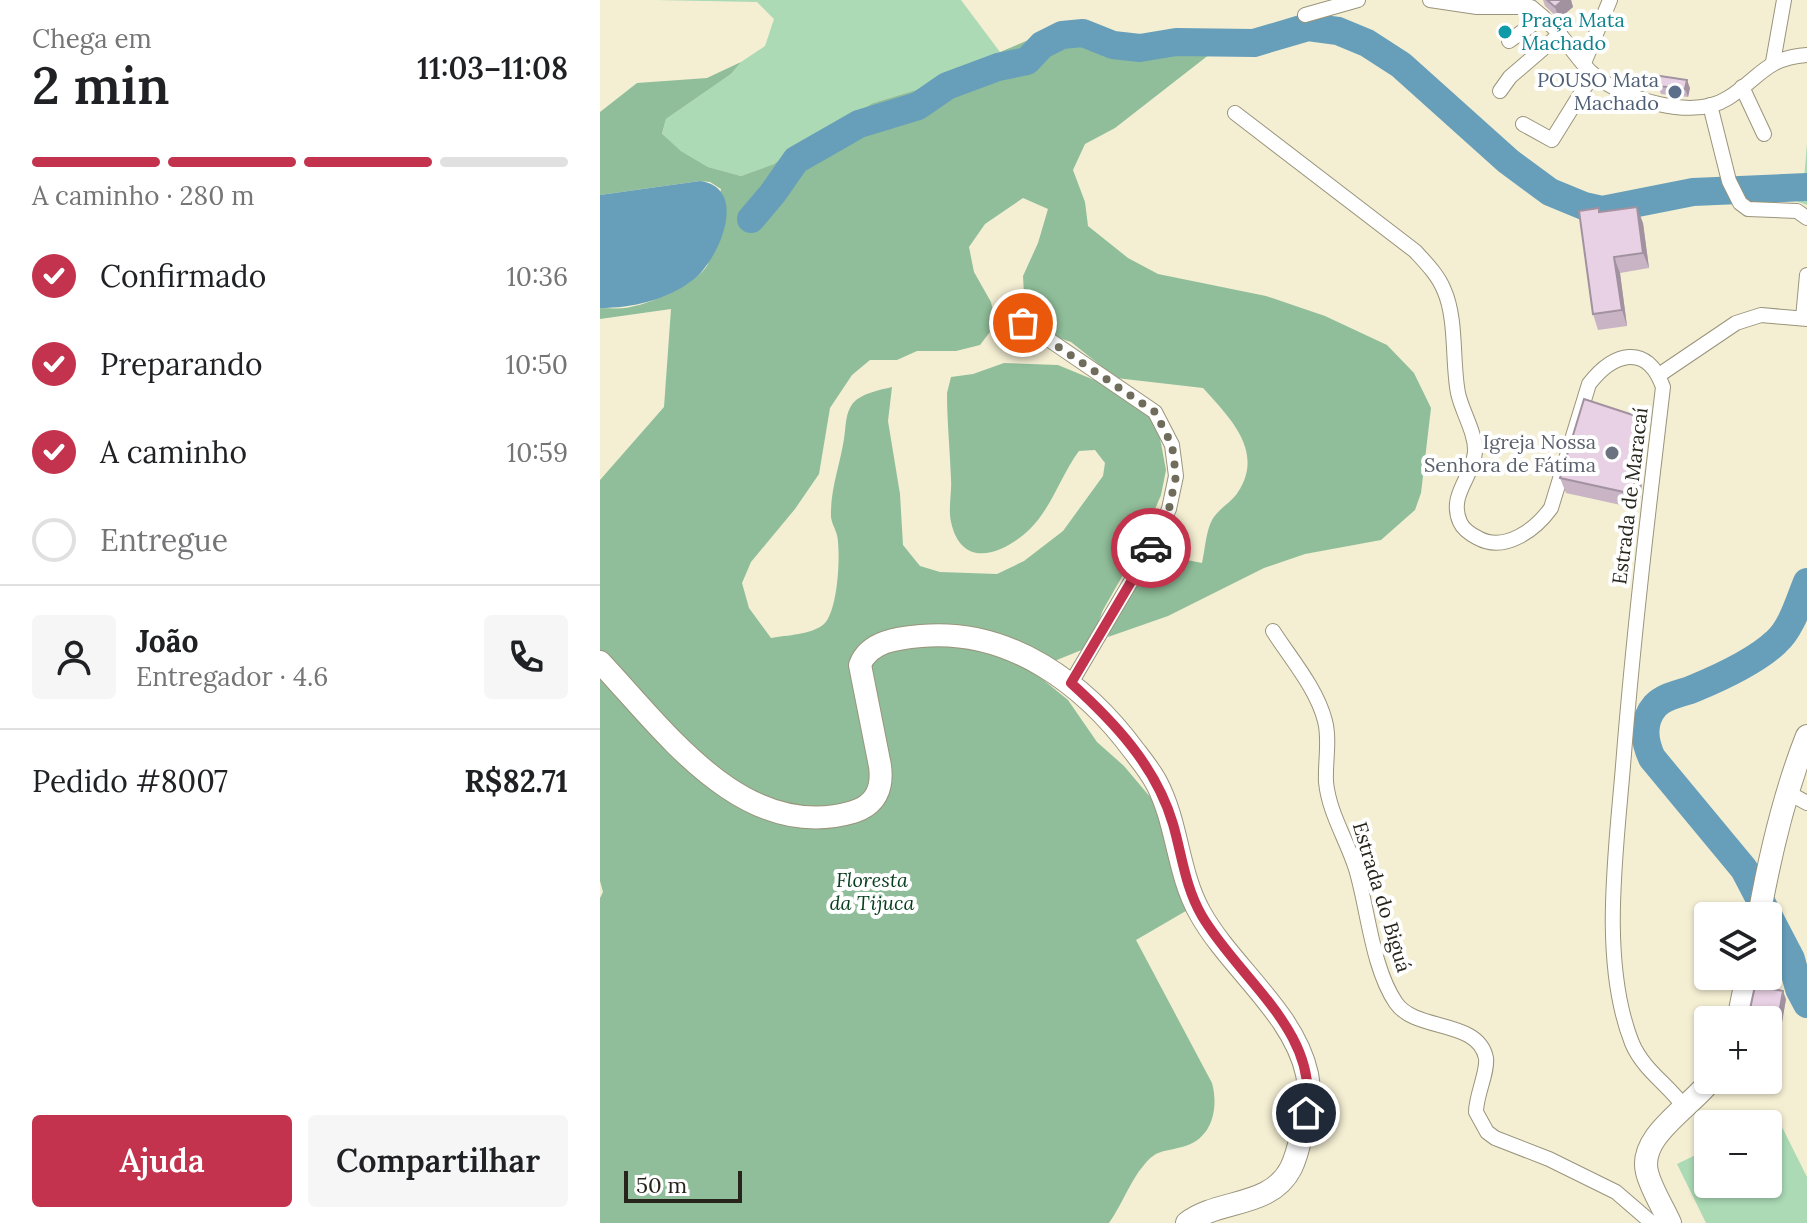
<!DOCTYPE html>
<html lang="pt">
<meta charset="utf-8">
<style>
body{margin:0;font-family:Lora,serif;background:#f6f6f6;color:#202124;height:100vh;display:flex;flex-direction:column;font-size:30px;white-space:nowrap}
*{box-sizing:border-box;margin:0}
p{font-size:26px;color:#757577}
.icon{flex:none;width:44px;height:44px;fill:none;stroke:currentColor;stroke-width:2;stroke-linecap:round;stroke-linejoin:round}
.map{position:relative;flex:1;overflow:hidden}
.drawer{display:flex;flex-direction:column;background:#fff;width:600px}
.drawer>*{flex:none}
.fabs{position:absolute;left:1094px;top:902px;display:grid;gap:16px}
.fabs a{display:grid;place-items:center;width:88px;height:88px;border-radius:8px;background:#fff;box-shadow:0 2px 6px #0004;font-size:40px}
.scale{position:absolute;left:24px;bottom:20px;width:118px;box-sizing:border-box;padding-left:8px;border:4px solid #27251b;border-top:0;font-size:22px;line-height:28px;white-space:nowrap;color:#27251b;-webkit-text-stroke:6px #fff;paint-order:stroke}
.pin{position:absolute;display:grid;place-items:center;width:68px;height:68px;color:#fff;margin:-34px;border:4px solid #fff;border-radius:50%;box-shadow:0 2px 8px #0007}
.courier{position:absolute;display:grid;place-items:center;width:80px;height:80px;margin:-40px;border:6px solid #c3334d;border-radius:50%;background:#fff;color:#222;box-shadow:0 2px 10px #0007}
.overview em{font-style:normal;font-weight:600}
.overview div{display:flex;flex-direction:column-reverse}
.overview{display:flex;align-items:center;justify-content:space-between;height:136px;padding:0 32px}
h1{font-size:52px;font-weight:600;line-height:60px}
.bar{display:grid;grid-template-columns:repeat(4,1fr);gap:12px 8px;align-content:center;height:96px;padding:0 32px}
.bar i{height:10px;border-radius:6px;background:#e0e0e0}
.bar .selected{background:#c3334d}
.bar p{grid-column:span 4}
.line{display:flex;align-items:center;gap:20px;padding:0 32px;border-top:2px solid #e0e0e0}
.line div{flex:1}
.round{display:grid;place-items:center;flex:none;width:84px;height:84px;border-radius:8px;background:#f6f6f6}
ol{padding:0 32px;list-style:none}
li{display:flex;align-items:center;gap:24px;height:88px}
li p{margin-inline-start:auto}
li .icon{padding:8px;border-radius:50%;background:#c3334d;color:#fff;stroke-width:4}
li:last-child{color:#757577}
li i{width:44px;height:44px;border:4px solid #e0e0e0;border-radius:50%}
.button{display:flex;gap:16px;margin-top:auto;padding:16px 32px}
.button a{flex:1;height:92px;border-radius:8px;background:#c3334d;color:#fff;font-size:32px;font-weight:600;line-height:92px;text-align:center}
.button a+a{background:#f6f6f6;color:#202124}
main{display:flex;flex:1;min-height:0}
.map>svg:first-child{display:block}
</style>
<main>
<section class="drawer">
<div class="overview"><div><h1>2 min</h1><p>Chega em</p></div><em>11:03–11:08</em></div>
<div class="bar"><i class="selected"></i><i class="selected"></i><i class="selected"></i><i></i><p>A caminho · 280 m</p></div>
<ol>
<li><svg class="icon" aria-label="check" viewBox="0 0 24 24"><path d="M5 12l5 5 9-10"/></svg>Confirmado<p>10:36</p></li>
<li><svg class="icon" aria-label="check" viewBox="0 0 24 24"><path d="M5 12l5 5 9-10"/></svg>Preparando<p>10:50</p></li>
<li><svg class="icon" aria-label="check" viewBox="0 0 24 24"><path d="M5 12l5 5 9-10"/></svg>A caminho<p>10:59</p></li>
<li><i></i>Entregue</li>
</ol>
<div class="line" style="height:144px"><a class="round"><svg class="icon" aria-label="person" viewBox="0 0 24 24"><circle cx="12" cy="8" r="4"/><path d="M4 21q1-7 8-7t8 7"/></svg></a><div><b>João</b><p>Entregador · 4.6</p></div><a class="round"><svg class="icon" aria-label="phone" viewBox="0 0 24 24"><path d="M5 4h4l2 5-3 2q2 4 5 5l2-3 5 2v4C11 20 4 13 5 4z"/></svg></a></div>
<div class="line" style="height:104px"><div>Pedido #8007</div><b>R$82.71</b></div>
<div class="button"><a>Ajuda</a><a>Compartilhar</a></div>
</section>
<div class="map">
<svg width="1207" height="1223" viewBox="0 0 1207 1223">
<rect width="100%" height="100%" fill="#f4efd3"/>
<!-- green -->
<g fill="#abdab5">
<path d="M 54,0 L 361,0 L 400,52 L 326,87 L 273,103 L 205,142 L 174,164 L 141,176 L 108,167 L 81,151 L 62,135 L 66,119 L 131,74 L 141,62 L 165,46 L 174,19 L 157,2 Z"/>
<path d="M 1207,143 L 1207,205 L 1196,201 L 1143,197 L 1135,181 L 1204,180 Z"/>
<path d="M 1176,1115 L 1207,1177 L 1207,1223 L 1106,1223 L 1077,1164 L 1108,1149 L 1108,1184 L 1168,1184 L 1168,1124 L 1158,1124 Z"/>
</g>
<!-- forest -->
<path fill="#90be9a" d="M 464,25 L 631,50 L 610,54 L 515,128 L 485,144 L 473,170 L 485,202 L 488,226 L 528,258 L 558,274 L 666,296 L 725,316 L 787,345 L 814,373 L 831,408 L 821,493 L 815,510 L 781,540 L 705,554 L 664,568 L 568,616 L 508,637 C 517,605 535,578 557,554 L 602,563 C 605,550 606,531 612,520 C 618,509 632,502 638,492 C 665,451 629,417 603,388 L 516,378 L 471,342 L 450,335 L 425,314 L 423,276 L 438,243 L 448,209 L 423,198 L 385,224 L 369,247 L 374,272 L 391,302 L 396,324 L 380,345 L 356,351 L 317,351 L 297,360 L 270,360 L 252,375 L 230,408 L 219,474 L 195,509 L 151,562 L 142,583 L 149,608 L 171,638 C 187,635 211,635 224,624 C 238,611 241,553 237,535 C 235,528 232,524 231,517 C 230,490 240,465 244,439 C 246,427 245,413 253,403 C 262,393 280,390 292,387 L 288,421 L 300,494 L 303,545 L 320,566 L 340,572 L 397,574 L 424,561 L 463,531 L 503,476 L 505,463 L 495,450 L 479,451 C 461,475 452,507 430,529 C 404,554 362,571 351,522 C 348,508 352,492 351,479 C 350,450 347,422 347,393 L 351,377 L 373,374 L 404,363 L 458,365 L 504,384 L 551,416 L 560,438 L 566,470 L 561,495 L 540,545 L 503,610 L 489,647 L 447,664 L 441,678 L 468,700 L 497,742 L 524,766 L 567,817 L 591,908 L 536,940 L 612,1083 C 619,1109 612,1140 582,1147 C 564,1152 557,1149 544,1165 C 530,1181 522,1205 509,1223 L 0,1223 L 0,898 L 3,892 L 0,881 L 0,480 L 64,407 L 71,309 L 0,319 L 0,308 C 8,308 17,309 25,308 C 48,305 97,285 108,264 C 115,251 118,206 121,189 L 110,182 L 100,181 L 0,195 L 0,112 L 37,83 L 107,78 L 141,62 L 131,74 L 66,119 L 62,134 L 81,151 L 108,167 L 141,176 L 174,164 L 205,142 L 273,103 L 326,87 L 400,52 Z"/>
<!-- water -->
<path fill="#679fba" d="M 100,181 C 150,188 119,260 93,280 C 67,300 32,308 0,308 L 0,195 Z"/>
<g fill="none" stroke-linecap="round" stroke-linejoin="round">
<!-- river -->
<g stroke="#679fba" stroke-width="28">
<path d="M 151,219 L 173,193 L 196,160 L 259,124 L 318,106 L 347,86 L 398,67 L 427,61 L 442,45 L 462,35 L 483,33 L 513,45 L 540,48 L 576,42 L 654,43 L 708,27 L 738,31 L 767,43 L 801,65 L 908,161 L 950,192 L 984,206 L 1002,210 L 1093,192 L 1207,187"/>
<path d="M 1207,582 C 1199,601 1192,628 1176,642 C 1157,660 1119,678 1095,688 C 1082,694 1065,695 1055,706 C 1042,721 1044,741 1052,758 L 1144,869 L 1191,959 L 1199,989 L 1207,1004"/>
</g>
<!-- street casing -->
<g stroke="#99947b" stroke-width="16">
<g id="street">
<path d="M 830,0 L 877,7 L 931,7 C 942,16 953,26 962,37 C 972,49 982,65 994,75 C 1025,99 1092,121 1128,98 C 1160,78 1165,58 1207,55"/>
<path d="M 705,15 L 758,0"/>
<path d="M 909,41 L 943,17"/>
<path d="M 1173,62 L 1184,0"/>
<path d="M 984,63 L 1010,0"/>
<path d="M 1142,87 L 1164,134"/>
<path d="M 900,91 L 910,77 L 960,34"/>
<path d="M 1110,105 L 1129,181 L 1140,203 L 1148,209 L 1197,211 L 1207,218"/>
<path d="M 635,113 L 815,251 C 826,263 838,275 844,290 C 857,319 852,362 858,393 C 862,412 876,433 875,452 C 873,477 848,495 860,522 C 863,529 872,535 878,538 C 905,553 936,529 951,508 L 989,384 C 1013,353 1047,342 1063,387 C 1048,513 1033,639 1023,766 C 1016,852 1000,962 1032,1043 C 1044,1071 1068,1084 1085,1108"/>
<path d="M 923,124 L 952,140 L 993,74"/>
<path d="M 404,309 L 555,412 L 572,445 L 576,476 L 569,509 L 553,544 L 471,683"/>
<path d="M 1203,318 L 1207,275"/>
<path d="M 1059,375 L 1136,323 L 1161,315 L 1207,319"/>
<path d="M 673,631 C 691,659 717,689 725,721 C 730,740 725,762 726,782 C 729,813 747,840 756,869 C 768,909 772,968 796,1003 C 816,1032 878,1019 886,1058 C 888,1072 876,1095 876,1112 L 887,1132 L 895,1138 L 949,1159 L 1016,1192 L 1052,1223"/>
<path d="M 1187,792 L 1207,803"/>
</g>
</g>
<!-- secondary casing -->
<g stroke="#99947b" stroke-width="24">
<g id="secondary">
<path d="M 0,662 C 65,731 144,844 253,812 C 276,805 283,788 280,766 L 260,665 C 269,641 298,638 321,636 C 410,628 485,684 535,752 C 542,761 550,771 556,782 C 578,823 577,872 600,913 C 630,967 694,1013 707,1074 C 711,1092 707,1110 703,1128 C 700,1141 697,1156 691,1168 C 671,1208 618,1199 587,1223"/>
<path d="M 1159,916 C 1170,855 1184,794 1207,736"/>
<path d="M 1138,1020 L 1147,976"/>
<path d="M 1070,1223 C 1063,1207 1051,1189 1047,1172 C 1038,1136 1091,1107 1111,1080"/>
</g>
</g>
<!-- street -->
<use href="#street" stroke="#fff" stroke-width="14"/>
<!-- secondary -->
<use href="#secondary" stroke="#fff" stroke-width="22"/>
</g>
<!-- wall -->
<g fill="#c8b4c4">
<path d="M 943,0 L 971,0 L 973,7 L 959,19 L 945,6 Z"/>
<path d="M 1058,86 L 1090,88 L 1088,97 L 1061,94 Z"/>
<path d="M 1000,212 L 1043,223 L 1049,268 L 1020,273 L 1027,326 L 998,330 L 993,314 Z"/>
<path d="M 1042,418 L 1047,434 L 1039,509 L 966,493 L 960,478 Z"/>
<path d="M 1186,999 L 1182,1022 L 1153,1017 L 1150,1009 Z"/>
</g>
<!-- shaded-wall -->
<g fill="#a292a0">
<path d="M 963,0 L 971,0 L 973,7 L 959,19 L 955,7 Z"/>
<path d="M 1087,80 L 1090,88 L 1088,97 L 1085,89 Z"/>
<path d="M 1037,207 L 1043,223 L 1049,268 L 1043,253 Z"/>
<path d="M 1014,257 L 1020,273 L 1027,326 L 1022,310 Z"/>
<path d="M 1042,418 L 1047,434 L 1039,509 L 1033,494 Z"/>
<path d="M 1183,991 L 1186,999 L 1182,1022 L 1179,1014 Z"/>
</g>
<!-- building -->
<g fill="#e8d1e4" stroke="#a292a0" stroke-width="2">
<path d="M 947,0 L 963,0 L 955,7 Z"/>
<path d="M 1060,76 L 1087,80 L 1085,89 L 1058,86 Z"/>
<path d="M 1037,207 L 1043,253 L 1014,257 L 1022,310 L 993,314 L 979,211 L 999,208 L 999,212 Z"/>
<path d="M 984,399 L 1042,418 L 1033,494 L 960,478 Z"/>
<path d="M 1155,986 L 1183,991 L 1179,1014 L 1150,1009 Z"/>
</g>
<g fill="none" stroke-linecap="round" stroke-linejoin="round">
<!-- done -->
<path stroke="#6f6c5b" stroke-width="8" stroke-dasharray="0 14.4" d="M 423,323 L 555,412 L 572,445 L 576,476 L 569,509 L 551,548"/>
<!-- route -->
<path stroke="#c3334d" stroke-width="10" d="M 551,548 L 471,683 C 514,722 556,766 573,824 C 582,855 585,887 602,916 C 639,979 721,1033 706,1113"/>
</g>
<!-- markers -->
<circle fill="#0f9aa8" stroke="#fff" stroke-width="3" cx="905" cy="32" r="8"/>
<circle fill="#5c6f8a" stroke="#fff" stroke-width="3" cx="1075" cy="92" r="8"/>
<circle fill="#6b7280" stroke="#fff" stroke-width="3" cx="1012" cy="453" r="8"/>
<g text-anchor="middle" stroke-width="8" stroke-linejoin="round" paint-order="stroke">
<!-- culture labels -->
<g font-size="20" fill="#0d838f" stroke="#fff" text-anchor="start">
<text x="921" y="27">Praça Mata<tspan x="921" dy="23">Machado</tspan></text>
</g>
<!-- service labels -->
<g font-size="20" fill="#4e5e75" stroke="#fff" text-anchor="end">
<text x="1059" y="87">POUSO Mata<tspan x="1059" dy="23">Machado</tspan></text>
</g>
<!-- worship labels -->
<g font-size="20" fill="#5b616d" stroke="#fff" text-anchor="end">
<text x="996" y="449">Igreja Nossa<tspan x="996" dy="23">Senhora de Fátima</tspan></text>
</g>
<!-- street labels -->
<g font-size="20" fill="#27251b" stroke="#fff">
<text transform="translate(1030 496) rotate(-83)" y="7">Estrada de Maracaí</text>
<text transform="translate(782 897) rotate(73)" y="7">Estrada do Biguá</text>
</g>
<!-- park labels -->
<g font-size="20" font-style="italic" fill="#063e1c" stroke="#fff">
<text x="272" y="887">Floresta<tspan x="272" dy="23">da Tijuca</tspan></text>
</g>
</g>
</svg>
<div class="fabs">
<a><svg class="icon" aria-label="layers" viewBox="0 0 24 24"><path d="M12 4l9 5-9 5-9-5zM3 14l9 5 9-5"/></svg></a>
<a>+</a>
<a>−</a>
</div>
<div class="scale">50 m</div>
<div class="pin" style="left:423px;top:323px;background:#ea580c"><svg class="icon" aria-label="bag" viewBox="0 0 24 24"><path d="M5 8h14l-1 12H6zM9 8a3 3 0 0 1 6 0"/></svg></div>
<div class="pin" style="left:706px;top:1113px;background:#1f2937"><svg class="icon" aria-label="home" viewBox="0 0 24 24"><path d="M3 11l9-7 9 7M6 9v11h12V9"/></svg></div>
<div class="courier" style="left:551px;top:548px"><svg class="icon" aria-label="car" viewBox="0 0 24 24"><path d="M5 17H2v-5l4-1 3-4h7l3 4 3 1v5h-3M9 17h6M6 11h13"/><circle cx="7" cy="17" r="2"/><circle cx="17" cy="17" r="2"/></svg></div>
</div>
</main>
